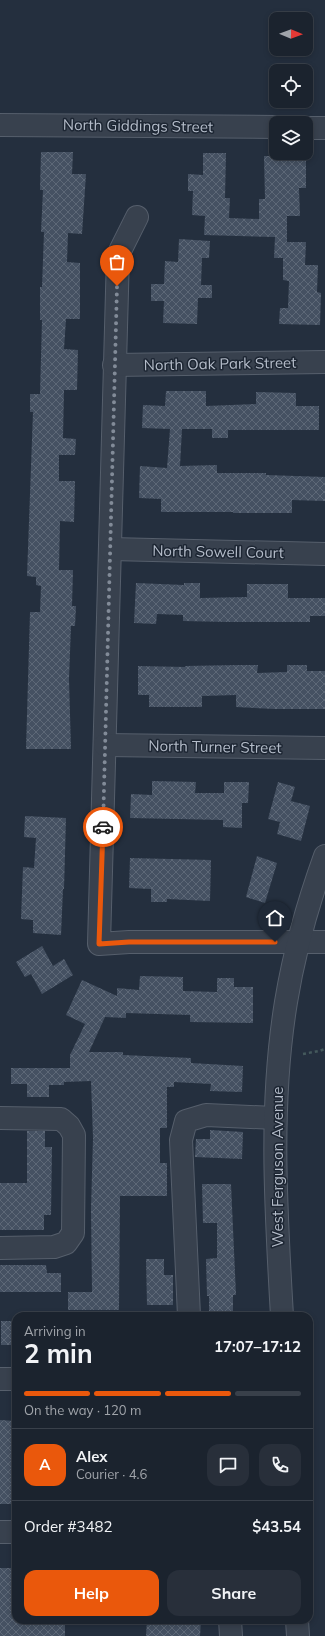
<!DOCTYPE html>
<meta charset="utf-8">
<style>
body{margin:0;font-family:Mulish,sans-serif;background:#282f3a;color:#f1f3f6;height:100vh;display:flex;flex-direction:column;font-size:15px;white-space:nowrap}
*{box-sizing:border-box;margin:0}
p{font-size:13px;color:#a0a4aa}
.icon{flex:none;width:22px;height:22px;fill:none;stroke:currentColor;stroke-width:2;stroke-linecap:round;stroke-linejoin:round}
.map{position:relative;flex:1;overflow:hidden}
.sheet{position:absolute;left:12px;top:1312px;width:301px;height:312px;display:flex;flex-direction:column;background:#1b232e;border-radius:12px;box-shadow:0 2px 6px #0003,0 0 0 1px #39404a}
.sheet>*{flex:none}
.needle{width:26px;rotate:91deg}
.controls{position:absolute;left:269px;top:12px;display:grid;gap:8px}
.controls a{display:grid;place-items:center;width:44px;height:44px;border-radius:8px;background:#1b232e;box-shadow:0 2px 6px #0003,0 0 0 1px #39404a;font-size:20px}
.pin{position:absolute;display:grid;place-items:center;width:34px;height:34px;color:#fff;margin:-41px -17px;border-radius:50% 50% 50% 0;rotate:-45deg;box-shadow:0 0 4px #0007}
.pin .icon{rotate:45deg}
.courier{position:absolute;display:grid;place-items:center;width:40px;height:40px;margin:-20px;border:3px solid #ea580c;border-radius:50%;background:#fff;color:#222;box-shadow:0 1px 5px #0007}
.head em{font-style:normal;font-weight:700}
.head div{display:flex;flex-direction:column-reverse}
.head{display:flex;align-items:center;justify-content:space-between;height:68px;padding:0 12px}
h1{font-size:26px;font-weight:700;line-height:30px}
.bar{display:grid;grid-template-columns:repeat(4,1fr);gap:6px 4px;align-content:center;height:48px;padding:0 12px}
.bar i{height:5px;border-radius:3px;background:#39404a}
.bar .selected{background:#ea580c}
.bar p{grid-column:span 4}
.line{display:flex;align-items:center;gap:10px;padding:0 12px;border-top:1px solid #39404a}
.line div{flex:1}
.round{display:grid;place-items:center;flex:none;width:42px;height:42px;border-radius:12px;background:#282f3a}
.primary-button{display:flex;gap:8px;margin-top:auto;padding:8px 12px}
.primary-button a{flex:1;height:46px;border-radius:12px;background:#ea580c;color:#fff;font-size:16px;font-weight:700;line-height:46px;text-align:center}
.primary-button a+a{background:#282f3a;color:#f1f3f6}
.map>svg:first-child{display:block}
</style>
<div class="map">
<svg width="325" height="1636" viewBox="0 0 325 1636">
<defs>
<pattern id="building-cross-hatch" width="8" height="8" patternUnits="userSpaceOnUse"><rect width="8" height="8" fill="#455162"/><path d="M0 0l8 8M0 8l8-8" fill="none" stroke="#5d6877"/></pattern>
</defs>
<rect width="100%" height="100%" fill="#242f3e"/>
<!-- building -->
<g fill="url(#building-cross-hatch)">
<path d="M 41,152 L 73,152 L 72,174 L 86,174 L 82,234 L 68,233 L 67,262 L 80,263 L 80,319 L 66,319 L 64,349 L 78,350 L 77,390 L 64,390 L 63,438 L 76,439 L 75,455 L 59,455 L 59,481 L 75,481 L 74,522 L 60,521 L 59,570 L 73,570 L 72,606 L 76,606 L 75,626 L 71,626 L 69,679 L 71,749 L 26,749 L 30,612 L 40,612 L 41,586 L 36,585 L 36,577 L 27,576 L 33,412 L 30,412 L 30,394 L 40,394 L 42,320 L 40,320 L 40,287 L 42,287 L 44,232 L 41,232 L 43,190 L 40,190 Z"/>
<path d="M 203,153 L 226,153 L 225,198 L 230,198 L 229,218 L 259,219 L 259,199 L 265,199 L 264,156 L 306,156 L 306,188 L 299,188 L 300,216 L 287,216 L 287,242 L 306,242 L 305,265 L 318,265 L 317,292 L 321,293 L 320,325 L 279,324 L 280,308 L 288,308 L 289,281 L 283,280 L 283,258 L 274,258 L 275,237 L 204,235 L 205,216 L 192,215 L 193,191 L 188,191 L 188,174 L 203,175 Z"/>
<path d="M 179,239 L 210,241 L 209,258 L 202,258 L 201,285 L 212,285 L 212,298 L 198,298 L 197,324 L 163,323 L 164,301 L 151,301 L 151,284 L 164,284 L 165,261 L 178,262 Z"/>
<path d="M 166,391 L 206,391 L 206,406 L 256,404 L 256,392 L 296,393 L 296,406 L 319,406 L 319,430 L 228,430 L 228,438 L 212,438 L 212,429 L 182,429 L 180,466 L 217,465 L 217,473 L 266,473 L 266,475 L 325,477 L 325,501 L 292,500 L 292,513 L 233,513 L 233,512 L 161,512 L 161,499 L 139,498 L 140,466 L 167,468 L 170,429 L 142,428 L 143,405 L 165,406 Z"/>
<path d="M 136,583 L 184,585 L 184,583 L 200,583 L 200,598 L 247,597 L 247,584 L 288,584 L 288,598 L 325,598 L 325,616 L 310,616 L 310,622 L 227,622 L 183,621 L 183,615 L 157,614 L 156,624 L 134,623 Z"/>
<path d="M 238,665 L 258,665 L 257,673 L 287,672 L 287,665 L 307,665 L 307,671 L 325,671 L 325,709 L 275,709 L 236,707 L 236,695 L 202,696 L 202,707 L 149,707 L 149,695 L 138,695 L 138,666 L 185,667 L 185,666 Z"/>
<path d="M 152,781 L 196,782 L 195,793 L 224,793 L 224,782 L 249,782 L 248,803 L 242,803 L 242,828 L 223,827 L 223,820 L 130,818 L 131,794 L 152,795 Z"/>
<path d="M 278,782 L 295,787 L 291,801 L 310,806 L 301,841 L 277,834 L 280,822 L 268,819 Z"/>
<path d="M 25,816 L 66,818 L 64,889 L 63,889 L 61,935 L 33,933 L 33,920 L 21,919 L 23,867 L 34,868 L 36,838 L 24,837 Z"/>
<path d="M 257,856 L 277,863 L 265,903 L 246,897 Z"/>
<path d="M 130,858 L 211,860 L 210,901 L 167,899 L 167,902 L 151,902 L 151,889 L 129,888 Z"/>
<path d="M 42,946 L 53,966 L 64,959 L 73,975 L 42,994 L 31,974 L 25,977 L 16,962 Z"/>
<path d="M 140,976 L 183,977 L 183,991 L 217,992 L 217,978 L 234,978 L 234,987 L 253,987 L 253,1023 L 190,1022 L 190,1015 L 126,1013 L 126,1018 L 105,1017 L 89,1052 L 123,1052 L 123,1055 L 191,1058 L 191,1063 L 243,1066 L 242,1092 L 210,1091 L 211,1084 L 174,1082 L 174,1087 L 167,1087 L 167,1128 L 160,1128 L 160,1163 L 167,1163 L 167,1196 L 120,1196 L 119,1310 L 68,1310 L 68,1292 L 92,1292 L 91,1209 L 93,1138 L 91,1081 L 64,1082 L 64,1085 L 49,1085 L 49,1097 L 27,1097 L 27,1084 L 11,1084 L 11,1068 L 70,1068 L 70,1055 L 85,1024 L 66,1015 L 82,980 L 117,996 L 117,988 L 139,990 Z"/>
<path d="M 210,1130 L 243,1132 L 242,1159 L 195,1157 L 196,1139 L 210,1139 Z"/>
<path d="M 27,1131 L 45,1131 L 45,1147 L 52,1147 L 51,1215 L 44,1215 L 44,1230 L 0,1230 L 0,1183 L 27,1183 Z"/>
<path d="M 202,1184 L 231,1184 L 236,1295 L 233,1295 L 233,1316 L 209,1316 L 209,1296 L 207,1296 L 206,1259 L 217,1258 L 217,1223 L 203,1223 Z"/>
<path d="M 146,1259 L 164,1259 L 164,1275 L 173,1275 L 173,1305 L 147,1305 Z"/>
<path d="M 0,1265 L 46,1265 L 47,1273 L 61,1273 L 61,1292 L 0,1292 Z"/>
<rect x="1" y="1321" width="15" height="24"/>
<path d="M 0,1420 L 16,1421 L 16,1440 L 14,1440 L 12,1476 L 16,1476 L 16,1504 L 0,1504 Z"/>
<path d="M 0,1568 L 16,1568 L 16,1620 L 65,1620 L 65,1636 L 0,1636 Z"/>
<path d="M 147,1620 L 201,1620 L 200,1636 L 146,1636 Z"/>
</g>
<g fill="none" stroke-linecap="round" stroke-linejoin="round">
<!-- minor casing -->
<g stroke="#565f6c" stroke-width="24">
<g id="minor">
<path d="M 0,125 L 276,127"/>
<path d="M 306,128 L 325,128"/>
<path d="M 137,217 L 118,255 L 99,944 L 129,942 L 325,942"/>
<path d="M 114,365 L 325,362"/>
<path d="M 111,549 L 325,554"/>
<path d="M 105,745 L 325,748"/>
<path d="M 0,1118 L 61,1119 L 69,1126 L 74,1135 L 73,1233 L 66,1243 L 54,1247 L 0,1248"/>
<path d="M 189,1316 L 181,1140 L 186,1121 L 206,1115 L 275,1118"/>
<path d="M 282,1316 C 276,1211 269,1106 286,1002 C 294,953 308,903 325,856"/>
<path d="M 0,1379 L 16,1379"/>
<path d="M 0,1532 L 16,1532"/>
<path d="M 230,1620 L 231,1636"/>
<path d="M 297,1620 L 298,1636"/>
</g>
</g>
<!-- path -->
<path stroke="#44595c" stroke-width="2.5" stroke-dasharray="3 3" stroke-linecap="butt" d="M 303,1054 L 319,1051 L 325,1049"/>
<!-- minor -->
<use href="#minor" stroke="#38414e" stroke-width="22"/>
</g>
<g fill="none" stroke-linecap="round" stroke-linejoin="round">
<!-- done -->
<path stroke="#828b98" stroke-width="4" stroke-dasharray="0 7.2" d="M 103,827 L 117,286"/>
<!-- route -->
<path stroke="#ea580c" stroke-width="5" d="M 103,827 L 99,944 L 129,942 L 275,942"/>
</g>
<g text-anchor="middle" stroke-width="3" stroke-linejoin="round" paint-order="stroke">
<!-- street labels -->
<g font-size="15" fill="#b4bcc9" stroke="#1d2633">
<text transform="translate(138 126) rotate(1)" y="5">North Giddings Street</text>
<text transform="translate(220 364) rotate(-1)" y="5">North Oak Park Street</text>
<text transform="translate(218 552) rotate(1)" y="5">North Sowell Court</text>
<text transform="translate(215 747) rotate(1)" y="5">North Turner Street</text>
<text transform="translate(278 1167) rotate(-90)" y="5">West Ferguson Avenue</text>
</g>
</g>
</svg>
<div class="controls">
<a><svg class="needle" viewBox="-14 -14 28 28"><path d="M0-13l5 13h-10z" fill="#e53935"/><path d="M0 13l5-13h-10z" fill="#a0a4aa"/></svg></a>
<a><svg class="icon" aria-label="locate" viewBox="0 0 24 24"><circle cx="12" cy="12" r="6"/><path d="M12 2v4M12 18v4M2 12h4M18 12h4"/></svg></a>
<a><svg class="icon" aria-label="layers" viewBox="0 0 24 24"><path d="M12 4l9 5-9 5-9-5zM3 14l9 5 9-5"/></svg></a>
</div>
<div class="pin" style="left:117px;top:286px;background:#ea580c"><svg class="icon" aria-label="bag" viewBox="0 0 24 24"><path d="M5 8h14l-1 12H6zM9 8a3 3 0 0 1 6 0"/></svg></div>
<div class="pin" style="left:275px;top:942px;background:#1f2937"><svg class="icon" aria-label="home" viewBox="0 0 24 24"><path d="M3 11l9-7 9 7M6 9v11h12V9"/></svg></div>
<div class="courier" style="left:103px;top:827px"><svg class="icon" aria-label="car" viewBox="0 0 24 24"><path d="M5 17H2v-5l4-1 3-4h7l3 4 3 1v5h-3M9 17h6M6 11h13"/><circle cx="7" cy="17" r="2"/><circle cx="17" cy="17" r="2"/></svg></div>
<section class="sheet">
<div class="head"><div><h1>2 min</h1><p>Arriving in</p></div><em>17:07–17:12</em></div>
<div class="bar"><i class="selected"></i><i class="selected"></i><i class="selected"></i><i></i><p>On the way · 120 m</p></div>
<div class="line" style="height:72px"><b class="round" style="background:#ea580c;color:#fff">A</b><div><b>Alex</b><p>Courier · 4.6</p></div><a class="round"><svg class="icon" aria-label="chat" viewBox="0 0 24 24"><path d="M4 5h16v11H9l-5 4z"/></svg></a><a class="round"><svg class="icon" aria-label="phone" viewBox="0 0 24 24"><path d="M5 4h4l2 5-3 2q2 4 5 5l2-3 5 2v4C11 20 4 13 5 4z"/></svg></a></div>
<div class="line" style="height:52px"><div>Order #3482</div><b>$43.54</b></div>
<div class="primary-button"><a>Help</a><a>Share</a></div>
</section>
</div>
